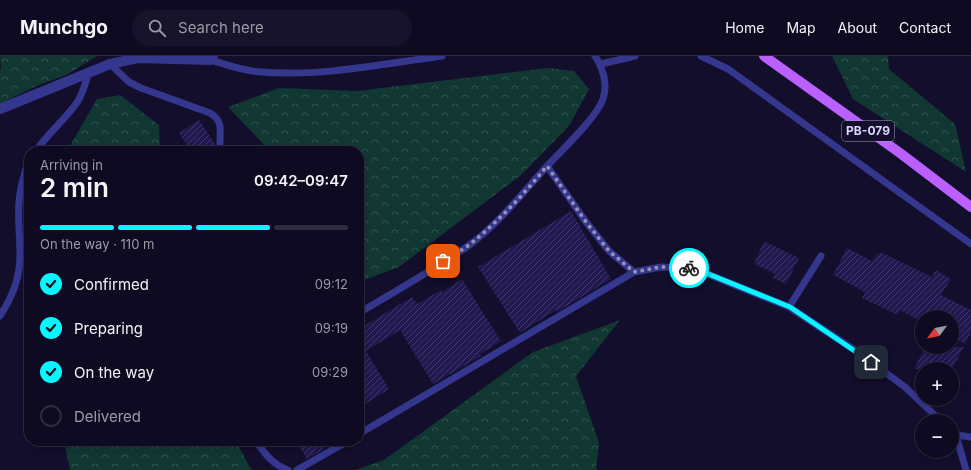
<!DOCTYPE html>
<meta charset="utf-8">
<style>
body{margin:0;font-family:Inter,sans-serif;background:#17132a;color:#f1f3f6;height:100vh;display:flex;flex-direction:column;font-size:15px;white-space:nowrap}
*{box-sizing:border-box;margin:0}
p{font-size:13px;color:#9b9aa5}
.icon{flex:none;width:22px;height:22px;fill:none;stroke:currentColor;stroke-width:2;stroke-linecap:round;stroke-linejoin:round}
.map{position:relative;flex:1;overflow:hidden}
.details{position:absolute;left:24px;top:90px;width:340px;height:300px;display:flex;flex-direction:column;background:#0e0a21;border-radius:16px;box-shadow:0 2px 6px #0003,0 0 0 1px #2e2b3f}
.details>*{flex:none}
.needle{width:26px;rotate:238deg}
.controls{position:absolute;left:915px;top:254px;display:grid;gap:8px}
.controls a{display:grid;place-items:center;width:44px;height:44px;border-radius:50%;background:#0e0a21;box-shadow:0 2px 6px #0003,0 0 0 1px #2e2b3f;font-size:20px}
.pin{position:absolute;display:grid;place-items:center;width:34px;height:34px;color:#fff;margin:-17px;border-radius:8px;box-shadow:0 2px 6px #0006}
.courier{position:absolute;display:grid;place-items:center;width:40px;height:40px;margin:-20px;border:3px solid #05f6ff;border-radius:50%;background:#fff;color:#222;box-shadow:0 1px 5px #0007}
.overview em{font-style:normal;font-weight:600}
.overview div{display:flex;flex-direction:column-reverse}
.overview{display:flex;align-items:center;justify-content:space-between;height:68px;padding:0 16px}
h1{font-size:26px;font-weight:600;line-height:30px}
.bar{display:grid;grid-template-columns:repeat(4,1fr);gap:6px 4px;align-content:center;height:48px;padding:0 16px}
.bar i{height:5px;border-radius:3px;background:#2e2b3f}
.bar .active{background:#05f6ff}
.bar p{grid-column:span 4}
ol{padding:0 16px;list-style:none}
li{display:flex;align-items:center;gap:12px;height:44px}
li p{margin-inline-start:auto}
li .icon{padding:4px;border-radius:50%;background:#05f6ff;color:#111;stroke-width:4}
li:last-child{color:#9b9aa5}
li i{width:22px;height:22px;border:2px solid #2e2b3f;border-radius:50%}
header{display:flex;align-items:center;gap:24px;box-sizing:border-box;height:56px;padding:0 20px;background:#0e0a21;border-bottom:1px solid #2e2b3f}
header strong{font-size:19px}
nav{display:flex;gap:22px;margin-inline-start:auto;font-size:14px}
.search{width:280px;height:36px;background:#17132a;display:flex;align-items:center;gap:10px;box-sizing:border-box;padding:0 14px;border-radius:22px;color:#9b9aa5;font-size:15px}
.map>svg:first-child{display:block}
</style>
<header>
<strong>Munchgo</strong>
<div class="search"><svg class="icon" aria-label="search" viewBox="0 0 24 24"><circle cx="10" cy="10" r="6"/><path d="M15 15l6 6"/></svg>Search here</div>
<nav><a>Home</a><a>Map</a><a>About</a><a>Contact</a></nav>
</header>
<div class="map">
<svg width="971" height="414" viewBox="0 0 971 414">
<defs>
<pattern id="forest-crowns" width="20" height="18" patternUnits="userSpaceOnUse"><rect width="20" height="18" fill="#113733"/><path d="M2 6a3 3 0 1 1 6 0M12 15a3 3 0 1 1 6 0" fill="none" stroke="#335352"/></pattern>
<pattern id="building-hatch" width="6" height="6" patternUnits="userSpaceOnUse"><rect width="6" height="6" fill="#20184f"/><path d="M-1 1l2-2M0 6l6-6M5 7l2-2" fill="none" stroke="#403969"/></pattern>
</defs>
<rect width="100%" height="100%" fill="#120e2c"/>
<!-- forest -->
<g fill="url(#forest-crowns)">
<path d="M 0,0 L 97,0 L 66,19 L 34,31 L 0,48 L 0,15 L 1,12 Z"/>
<path d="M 832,0 L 888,0 L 889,13 L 955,68 L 966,116 L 853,43 Z"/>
<path d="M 548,12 L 574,15 L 589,33 L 574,61 L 569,70 L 520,120 L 399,211 L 359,226 L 359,95 L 270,95 L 228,51 L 279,32 L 357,35 Z"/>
<path d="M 120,39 L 159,69 L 160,95 L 67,95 L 97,43 Z"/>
<path d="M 620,264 L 576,320 L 599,387 L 596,414 L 355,414 L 384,404 L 533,296 Z"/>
<path d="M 64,385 L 236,385 L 249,410 L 253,414 L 70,414 Z"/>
</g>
<!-- building -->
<g fill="url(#building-hatch)">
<path d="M 199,64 L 215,88 L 219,95 L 191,95 L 179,77 Z"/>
<path d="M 571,155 L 611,223 L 557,256 L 556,254 L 520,277 L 478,211 Z"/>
<path d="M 764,185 L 799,202 L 786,228 L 773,222 L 775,218 L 754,208 Z"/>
<path d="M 847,192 L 872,205 L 877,198 L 881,197 L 885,198 L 932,221 L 936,214 L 951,223 L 941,239 L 971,254 L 971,276 L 965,288 L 952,281 L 952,261 L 922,261 L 922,266 L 900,254 L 898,259 L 862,242 L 865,236 L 833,219 Z"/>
<path d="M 462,223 L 501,285 L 480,298 L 481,300 L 433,328 L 400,274 L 366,295 L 389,333 L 359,352 L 359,273 L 412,241 L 417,248 L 441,234 L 442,236 Z"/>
<path d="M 925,291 L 964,291 L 952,313 L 914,313 Z"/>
<path d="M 296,385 L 320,385 L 324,393 L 307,403 Z"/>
</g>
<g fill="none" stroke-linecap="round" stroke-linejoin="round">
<!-- service -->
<g stroke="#35378f" stroke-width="7">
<path d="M 701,0 L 728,13 L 971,188"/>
<path d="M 211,4 C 227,9 244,15 261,16 C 321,21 383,8 442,0"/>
<path d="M 110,8 L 129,26 L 141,32 L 210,57 C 223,65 220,73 220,87"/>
<path d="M 601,8 L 635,0"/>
<path d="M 36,95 C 48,77 66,63 78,45 C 83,37 86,25 89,16"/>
<path d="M 547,110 L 586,166 L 609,195 L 634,216 L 661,211 L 695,213 L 789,251 L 821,200"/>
<path d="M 789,251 L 859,297 L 905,331 L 941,365"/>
<path d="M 359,257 C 396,235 433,214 468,190 C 499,168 523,136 549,108 C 563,93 597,61 603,43 C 608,29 603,12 595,0"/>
<path d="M 0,260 C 12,241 20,223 20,199 C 20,172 15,147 24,120 C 25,115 26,110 29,106"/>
<path d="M 952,375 L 956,379 L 971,381"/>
<path d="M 359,378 L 634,216"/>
<path d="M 956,379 L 966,414"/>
<path d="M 256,385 C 265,398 273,409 288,414"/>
<path d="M 297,414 L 348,385"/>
</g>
<!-- minor -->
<path stroke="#35378f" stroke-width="10" d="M 0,53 L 110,8 L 138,2 L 211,4 L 213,0"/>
<!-- primary -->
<path stroke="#ba60ff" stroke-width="10" d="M 764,0 L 900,97 L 971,151"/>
</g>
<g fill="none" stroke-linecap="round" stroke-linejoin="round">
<!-- done -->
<path stroke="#9592b5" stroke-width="4" stroke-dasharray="0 7.2" d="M 443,205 C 451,200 461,195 469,189 C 498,166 524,138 547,110 L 586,166 L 609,195 L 634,216 L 661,211 L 689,212"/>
<!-- route -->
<path stroke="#05f6ff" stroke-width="5" d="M 689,212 L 695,213 L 706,217 L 790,251 L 871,306"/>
</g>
<g text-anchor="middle" stroke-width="3" stroke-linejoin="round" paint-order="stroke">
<!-- shield labels -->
<rect fill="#120e2c" stroke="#9f9cc0" stroke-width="1" x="842" y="65" width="52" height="20" rx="3"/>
<g font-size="12" font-weight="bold" fill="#dbd9ff">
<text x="868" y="79">PB-079</text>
</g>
</g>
</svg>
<div class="controls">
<a><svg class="needle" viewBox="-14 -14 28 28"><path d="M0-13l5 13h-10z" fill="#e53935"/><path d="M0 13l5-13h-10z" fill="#9b9aa5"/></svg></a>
<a>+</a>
<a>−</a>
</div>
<div class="pin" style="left:443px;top:205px;background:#ea580c"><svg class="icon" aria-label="bag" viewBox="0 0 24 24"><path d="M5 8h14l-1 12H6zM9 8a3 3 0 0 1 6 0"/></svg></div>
<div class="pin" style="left:871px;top:306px;background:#1f2937"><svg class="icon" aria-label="home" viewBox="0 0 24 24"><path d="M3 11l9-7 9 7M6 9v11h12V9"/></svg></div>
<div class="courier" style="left:689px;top:212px"><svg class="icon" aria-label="bike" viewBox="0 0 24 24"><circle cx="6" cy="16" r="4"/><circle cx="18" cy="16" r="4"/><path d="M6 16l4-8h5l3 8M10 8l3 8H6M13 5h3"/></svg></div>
<section class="details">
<div class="overview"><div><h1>2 min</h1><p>Arriving in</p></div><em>09:42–09:47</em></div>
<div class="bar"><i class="active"></i><i class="active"></i><i class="active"></i><i></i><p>On the way · 110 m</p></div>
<ol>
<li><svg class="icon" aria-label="check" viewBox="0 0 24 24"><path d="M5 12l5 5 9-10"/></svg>Confirmed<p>09:12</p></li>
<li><svg class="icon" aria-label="check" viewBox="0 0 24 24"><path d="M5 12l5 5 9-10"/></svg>Preparing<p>09:19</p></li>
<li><svg class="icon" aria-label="check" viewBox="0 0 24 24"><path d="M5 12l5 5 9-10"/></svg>On the way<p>09:29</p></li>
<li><i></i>Delivered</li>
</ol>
</section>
</div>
